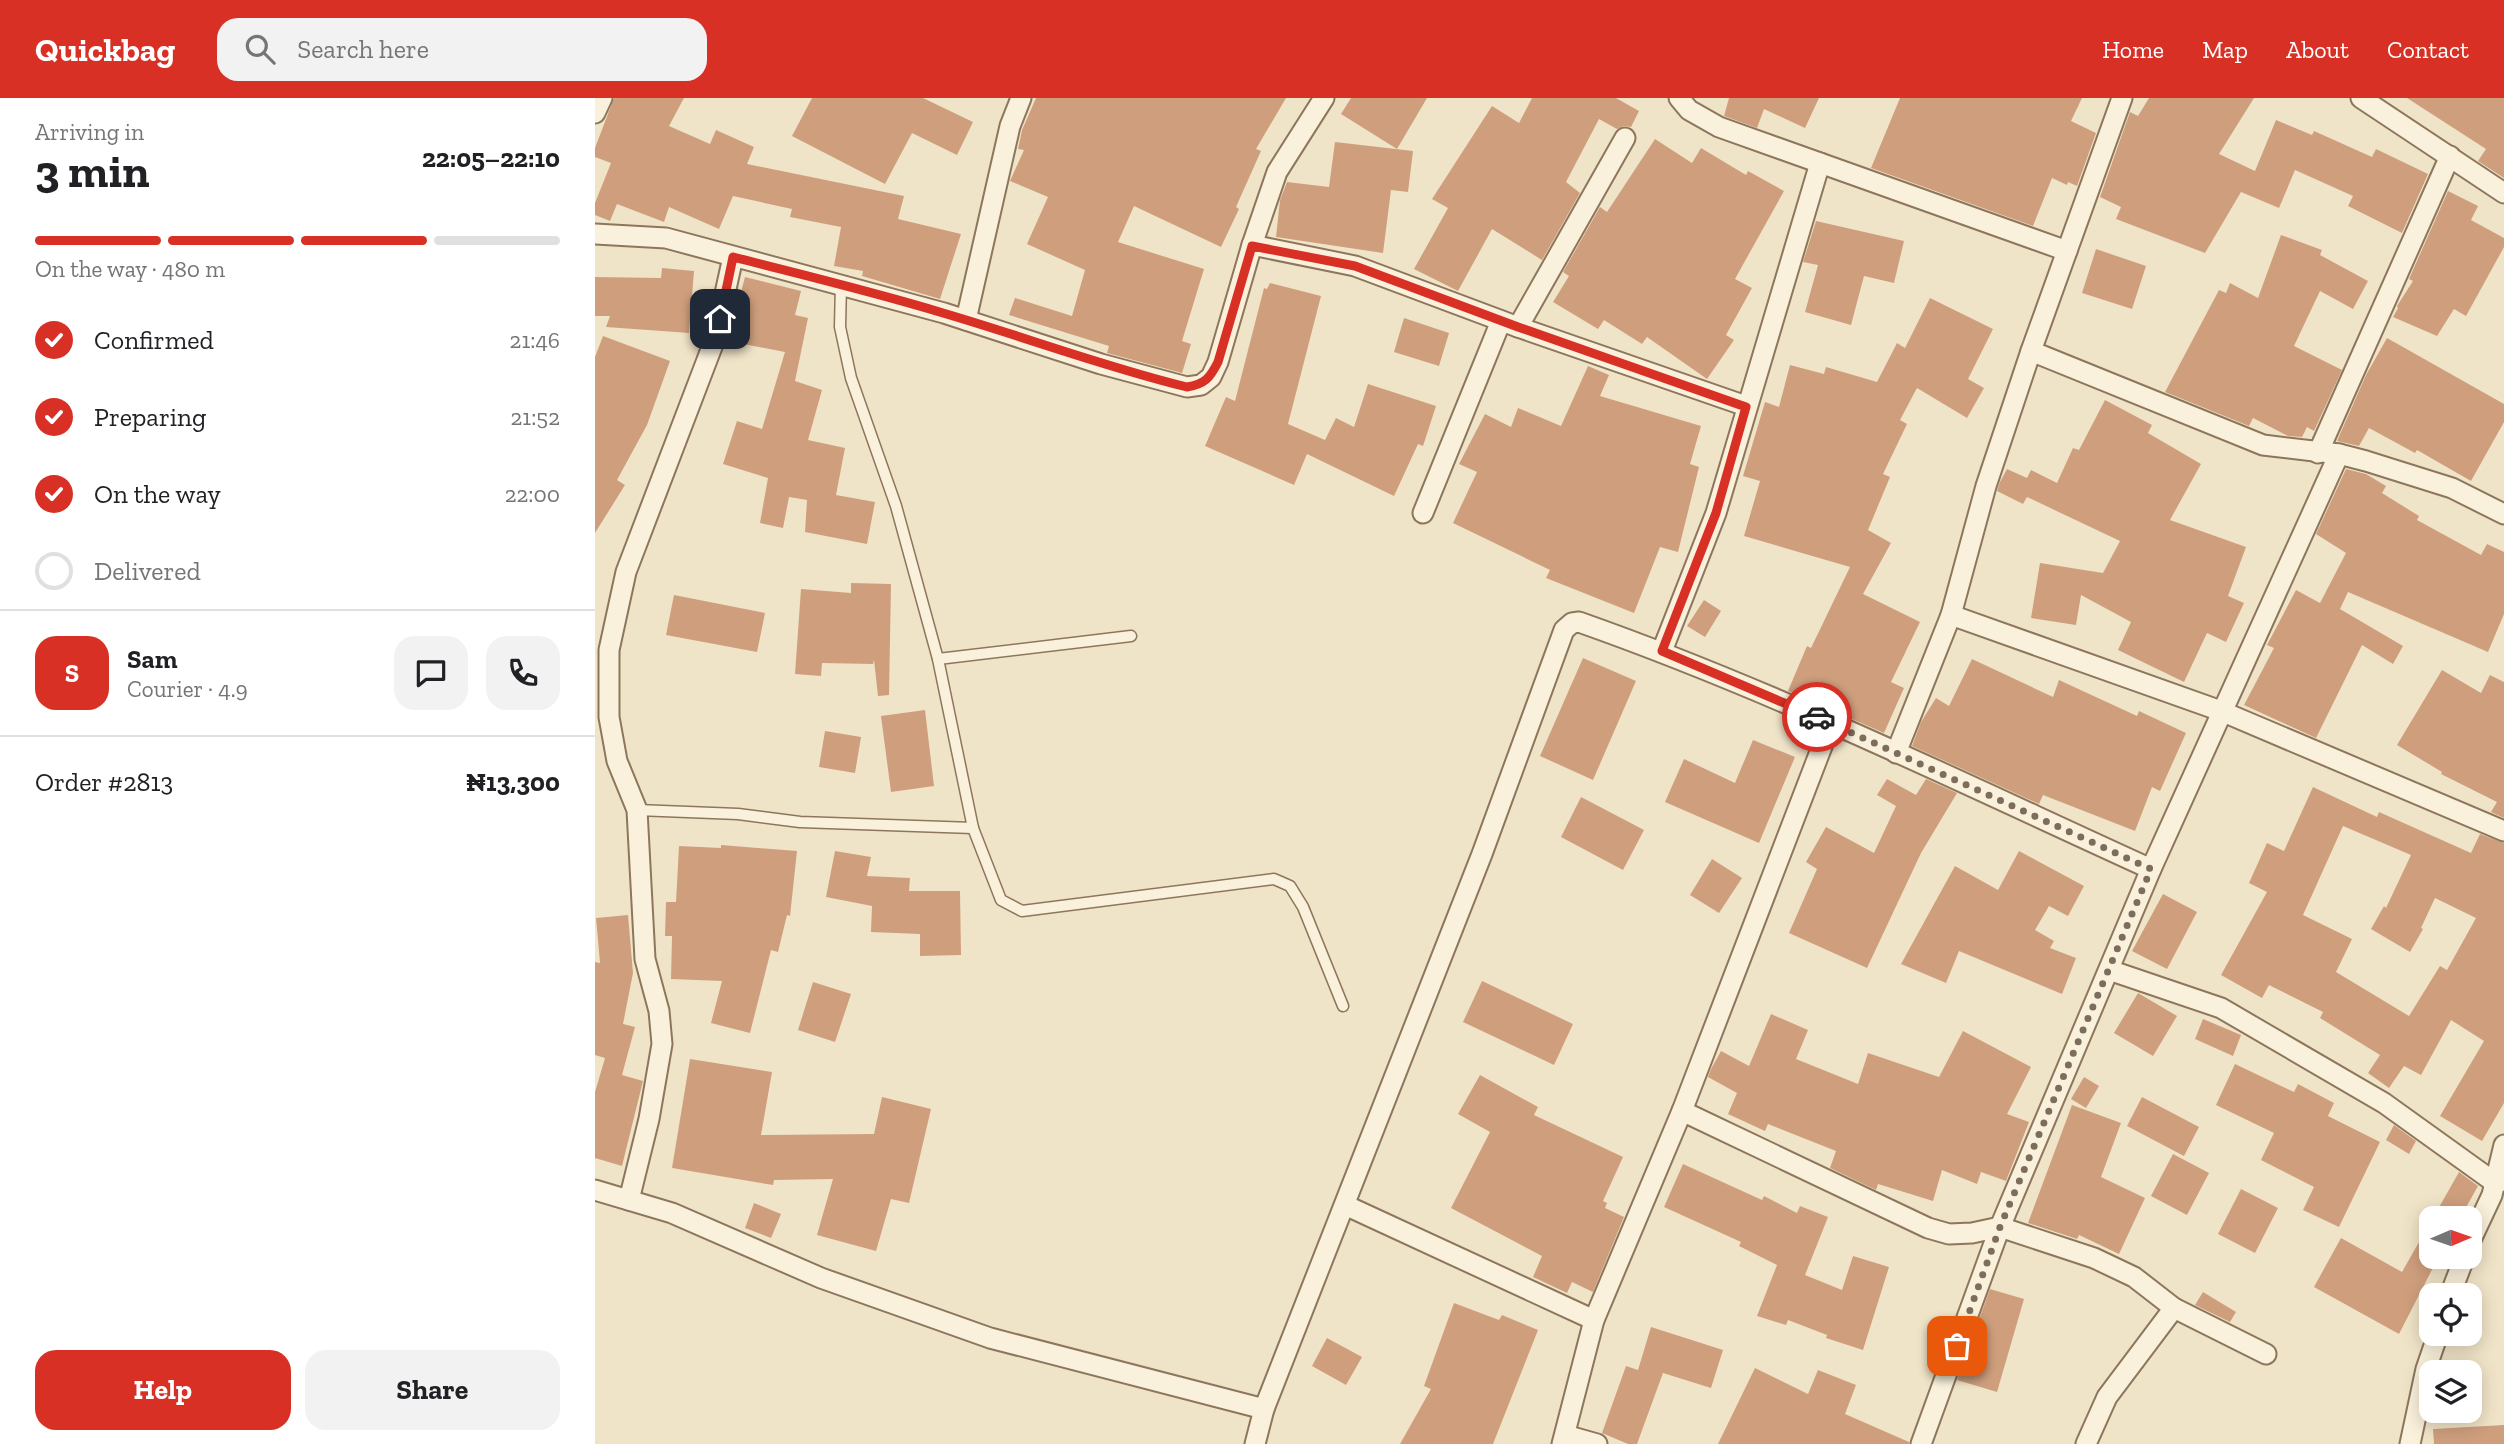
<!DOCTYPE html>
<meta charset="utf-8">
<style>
body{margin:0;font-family:"Zilla Slab",serif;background:#f2f2f2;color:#202124;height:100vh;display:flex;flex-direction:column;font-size:26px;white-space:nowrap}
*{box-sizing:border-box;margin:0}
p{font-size:23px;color:#757577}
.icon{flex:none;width:38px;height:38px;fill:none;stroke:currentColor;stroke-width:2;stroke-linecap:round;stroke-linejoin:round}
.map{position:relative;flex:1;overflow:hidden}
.panel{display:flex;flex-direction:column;background:#fff;width:595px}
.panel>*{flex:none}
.needle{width:46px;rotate:88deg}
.controls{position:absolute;left:1824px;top:1108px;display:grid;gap:14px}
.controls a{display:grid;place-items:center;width:63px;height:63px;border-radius:14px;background:#fff;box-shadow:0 4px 18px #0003;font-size:35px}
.pin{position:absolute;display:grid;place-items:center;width:60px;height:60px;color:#fff;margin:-30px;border-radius:14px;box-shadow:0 4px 10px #0006}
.courier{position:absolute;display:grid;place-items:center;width:70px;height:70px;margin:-35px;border:5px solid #d93025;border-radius:50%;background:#fff;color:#222;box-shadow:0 2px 9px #0007}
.overview em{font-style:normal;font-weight:700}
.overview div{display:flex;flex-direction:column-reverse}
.overview{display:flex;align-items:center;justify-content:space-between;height:119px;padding:0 35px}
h1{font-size:46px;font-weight:700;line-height:52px}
.bar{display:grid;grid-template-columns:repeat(4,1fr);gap:10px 7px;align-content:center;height:84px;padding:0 35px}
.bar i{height:9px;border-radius:5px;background:#e0e0e0}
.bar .active{background:#d93025}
.bar p{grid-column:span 4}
.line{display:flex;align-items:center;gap:18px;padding:0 35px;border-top:2px solid #e0e0e0}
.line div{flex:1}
.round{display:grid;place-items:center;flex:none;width:74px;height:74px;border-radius:21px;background:#f2f2f2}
ol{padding:0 35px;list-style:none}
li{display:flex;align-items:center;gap:21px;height:77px}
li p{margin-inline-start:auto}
li .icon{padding:7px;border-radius:50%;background:#d93025;color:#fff;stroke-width:4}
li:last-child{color:#757577}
li i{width:38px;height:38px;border:4px solid #e0e0e0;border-radius:50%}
.button{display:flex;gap:14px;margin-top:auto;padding:14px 35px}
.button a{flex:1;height:80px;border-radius:21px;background:#d93025;color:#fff;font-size:28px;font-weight:700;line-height:80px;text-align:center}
.button a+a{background:#f2f2f2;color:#202124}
header{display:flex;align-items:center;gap:42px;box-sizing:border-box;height:98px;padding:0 35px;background:#d93025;color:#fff}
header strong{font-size:33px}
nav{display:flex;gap:38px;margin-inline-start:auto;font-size:24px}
.search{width:490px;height:63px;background:#f2f2f2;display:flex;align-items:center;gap:18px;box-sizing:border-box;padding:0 24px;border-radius:21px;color:#757577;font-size:26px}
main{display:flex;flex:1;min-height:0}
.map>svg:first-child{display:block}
</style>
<header>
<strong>Quickbag</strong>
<div class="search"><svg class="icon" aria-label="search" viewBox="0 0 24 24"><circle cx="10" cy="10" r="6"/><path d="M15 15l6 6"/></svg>Search here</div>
<nav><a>Home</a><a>Map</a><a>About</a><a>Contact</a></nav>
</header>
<main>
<section class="panel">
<div class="overview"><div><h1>3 min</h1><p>Arriving in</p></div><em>22:05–22:10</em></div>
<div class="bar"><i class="active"></i><i class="active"></i><i class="active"></i><i></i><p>On the way · 480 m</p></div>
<ol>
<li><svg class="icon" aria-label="check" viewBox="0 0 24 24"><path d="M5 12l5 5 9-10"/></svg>Confirmed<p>21:46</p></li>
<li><svg class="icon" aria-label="check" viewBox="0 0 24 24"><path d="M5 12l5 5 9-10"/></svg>Preparing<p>21:52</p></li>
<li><svg class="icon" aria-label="check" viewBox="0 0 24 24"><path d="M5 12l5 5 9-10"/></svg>On the way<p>22:00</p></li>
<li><i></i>Delivered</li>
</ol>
<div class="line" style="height:126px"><b class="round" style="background:#d93025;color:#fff">S</b><div><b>Sam</b><p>Courier · 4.9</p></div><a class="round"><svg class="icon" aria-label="chat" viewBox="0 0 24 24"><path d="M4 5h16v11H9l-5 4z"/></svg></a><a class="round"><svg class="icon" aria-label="phone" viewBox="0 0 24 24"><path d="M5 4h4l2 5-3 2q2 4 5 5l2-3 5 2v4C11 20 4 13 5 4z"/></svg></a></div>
<div class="line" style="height:91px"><div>Order #2813</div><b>₦13,300</b></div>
<div class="button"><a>Help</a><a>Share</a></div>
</section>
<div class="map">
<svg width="1909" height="1346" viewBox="0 0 1909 1346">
<rect width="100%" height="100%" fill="#f0e4c8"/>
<!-- building -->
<g fill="#cf9f7d" fill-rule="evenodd">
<path d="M 19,0 L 89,0 L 74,28 L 115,46 L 121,32 L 159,49 L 152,66 L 309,98 L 303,121 L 366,136 L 345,201 L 267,178 L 268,173 L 239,168 L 246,129 L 195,119 L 197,111 L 138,98 L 124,131 L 74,109 L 69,124 L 22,106 L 15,123 L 0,117 L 0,105 L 16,65 L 0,59 L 0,50 Z"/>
<path d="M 217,0 L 328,0 L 378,24 L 362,57 L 317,35 L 290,86 L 197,38 Z"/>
<path d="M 441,0 L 691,0 L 661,51 L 666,53 L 641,109 L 644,111 L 626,149 L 539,108 L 523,144 L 609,171 L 587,243 L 596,246 L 587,275 L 512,255 L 514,248 L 414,217 L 420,200 L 477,218 L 490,172 L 432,146 L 453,99 L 415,83 L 429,52 L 423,51 L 427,32 Z"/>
<path d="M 756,0 L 832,0 L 802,51 L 746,16 Z"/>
<path d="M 937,0 L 1021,0 L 1044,13 L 1036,29 L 1029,28 L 1022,31 L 1004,21 L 971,84 L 985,95 L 947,162 L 897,131 L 863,193 L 819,171 L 853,110 L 837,101 L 897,8 L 924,25 Z"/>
<path d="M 1134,0 L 1224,0 L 1210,30 L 1169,11 L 1162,30 L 1129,18 Z"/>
<path d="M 1305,0 L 1487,0 L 1476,23 L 1501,35 L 1482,88 L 1473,84 L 1472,87 L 1457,80 L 1438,128 L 1276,70 Z"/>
<path d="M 1554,0 L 1659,0 L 1624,56 L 1660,73 L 1681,22 L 1717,37 L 1719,33 L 1777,59 L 1781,51 L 1833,76 L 1807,135 L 1753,108 L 1758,98 L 1700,72 L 1684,110 L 1646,94 L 1610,155 L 1521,121 L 1526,109 L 1505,99 L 1535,14 L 1543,18 Z"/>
<path d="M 1812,0 L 1909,0 L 1909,80 L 1883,63 L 1891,51 Z"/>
<path d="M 1060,41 L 1097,65 L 1106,50 L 1151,77 L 1153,73 L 1189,93 L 1140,181 L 1157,190 L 1131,237 L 1139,242 L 1112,281 L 1052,239 L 1047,246 L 1009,222 L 1003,231 L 958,204 L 974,178 L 968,174 L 1005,109 L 1012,114 Z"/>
<path d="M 740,44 L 818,53 L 813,94 L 796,92 L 788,155 L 681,139 L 685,102 L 692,84 L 734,89 Z"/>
<path d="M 1853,93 L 1883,108 L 1876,122 L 1909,140 L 1909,149 L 1871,218 L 1859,211 L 1842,238 L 1798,219 L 1803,210 L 1802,208 L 1818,183 L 1814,181 Z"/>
<path d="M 1221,123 L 1309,143 L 1299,185 L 1269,178 L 1256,227 L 1210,214 L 1223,167 L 1208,164 Z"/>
<path d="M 1686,137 L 1727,152 L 1725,157 L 1773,183 L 1758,211 L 1725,193 L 1699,248 L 1747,272 L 1719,333 L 1712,329 L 1707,339 L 1693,338 L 1658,320 L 1654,328 L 1570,294 L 1624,192 L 1631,195 L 1635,185 L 1663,200 Z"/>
<path d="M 1501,151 L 1551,168 L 1537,211 L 1487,195 Z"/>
<path d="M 67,170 L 99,173 L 94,235 L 11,229 L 15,218 L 0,218 L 0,179 L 66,180 Z"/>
<path d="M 150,179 L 206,193 L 200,217 L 213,220 L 200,283 L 227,292 L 213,342 L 250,350 L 241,397 L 280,404 L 272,446 L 210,434 L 212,402 L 194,399 L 188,430 L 165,425 L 173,380 L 128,366 L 142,323 L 167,331 L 190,254 L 133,243 Z"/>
<path d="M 675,185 L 726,198 L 693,326 L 730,342 L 741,320 L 759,329 L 773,286 L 841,308 L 828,348 L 823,346 L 799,398 L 712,356 L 699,387 L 610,348 L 631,299 L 640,303 L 669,190 L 672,191 Z"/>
<path d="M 1335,200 L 1398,231 L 1373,281 L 1389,290 L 1372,320 L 1322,290 L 1305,322 L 1312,326 L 1288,376 L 1295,379 L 1273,432 L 1296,445 L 1268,496 L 1325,524 L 1296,584 L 1309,590 L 1289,635 L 1193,593 L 1212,548 L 1216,550 L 1255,469 L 1149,438 L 1165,383 L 1148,378 L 1170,304 L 1184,309 L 1195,267 L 1229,276 L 1231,269 L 1282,284 L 1302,245 L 1310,250 Z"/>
<path d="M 809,220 L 854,235 L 844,268 L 799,254 Z"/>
<path d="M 8,238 L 75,263 L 52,327 L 22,382 L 30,387 L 0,435 L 0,259 Z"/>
<path d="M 1792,240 L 1909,306 L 1909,324 L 1876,383 L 1822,352 L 1820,355 L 1774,330 L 1764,348 L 1742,343 L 1771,277 Z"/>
<path d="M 993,268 L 1014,277 L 1005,298 L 1106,328 L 1095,366 L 1104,369 L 1083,454 L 1065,449 L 1039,515 L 951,480 L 955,472 L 858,425 L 882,374 L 864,366 L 890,316 L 916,329 L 923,310 L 966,328 Z"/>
<path d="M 1510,302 L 1557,327 L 1553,335 L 1606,366 L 1575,422 L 1651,449 L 1633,498 L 1649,505 L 1631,544 L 1612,535 L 1589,584 L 1523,552 L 1536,524 L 1486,497 L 1481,527 L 1436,520 L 1445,465 L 1508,475 L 1525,443 L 1432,399 L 1428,406 L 1402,393 L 1405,384 L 1412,371 L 1432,380 L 1436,372 L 1462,385 L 1478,350 L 1484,352 Z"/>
<path d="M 1751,371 L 1771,376 L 1791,388 L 1787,395 L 1824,418 L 1822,422 L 1886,457 L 1892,446 L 1909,454 L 1909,516 L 1893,554 L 1753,494 L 1745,511 L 1808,548 L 1798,566 L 1767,547 L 1721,640 L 1649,607 L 1679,550 L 1672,547 L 1701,492 L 1725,505 L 1751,455 L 1721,436 Z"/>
<path d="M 256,485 L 296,486 L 294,597 L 283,598 L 279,562 L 278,566 L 227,565 L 226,578 L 200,576 L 206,491 L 256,495 Z"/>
<path d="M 79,497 L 170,515 L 162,554 L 71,537 Z"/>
<path d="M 1109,502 L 1126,513 L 1110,539 L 1092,528 Z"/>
<path d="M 988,560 L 1041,583 L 998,682 L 945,658 Z"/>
<path d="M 1377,561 L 1458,599 L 1464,582 L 1542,618 L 1544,613 L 1591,635 L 1565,693 L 1557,689 L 1540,733 L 1448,697 L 1444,706 L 1317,648 L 1326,624 L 1341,600 L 1354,608 Z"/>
<path d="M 1847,572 L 1886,595 L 1895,577 L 1909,584 L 1909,720 L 1896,714 L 1902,704 L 1846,676 L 1847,674 L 1802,647 Z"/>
<path d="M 330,612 L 339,688 L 296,694 L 286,618 Z"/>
<path d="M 230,633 L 266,639 L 260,675 L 224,669 Z"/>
<path d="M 1158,642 L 1200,659 L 1164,745 L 1070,704 L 1089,661 L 1140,685 Z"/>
<path d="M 1292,681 L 1321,697 L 1331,681 L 1362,695 L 1326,755 L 1272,870 L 1194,835 L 1222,771 L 1211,764 L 1231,729 L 1279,755 L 1301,708 L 1282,697 Z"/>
<path d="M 1718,689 L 1782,719 L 1784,714 L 1876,755 L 1885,736 L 1909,745 L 1909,1005 L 1887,1043 L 1845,1018 L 1889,943 L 1856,922 L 1826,977 L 1809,968 L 1794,990 L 1773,975 L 1785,957 L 1725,920 L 1728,914 L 1674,887 L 1667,900 L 1626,877 L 1672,794 L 1654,785 L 1672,745 L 1689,753 ZM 1748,728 L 1816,757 L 1791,810 L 1789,808 L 1776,831 L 1815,854 L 1828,831 L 1826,830 L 1840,800 L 1881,820 L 1852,872 L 1845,868 L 1814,918 L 1741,874 L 1757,841 L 1708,817 Z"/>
<path d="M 986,699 L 1049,732 L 1028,772 L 966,739 Z"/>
<path d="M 126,747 L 202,753 L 195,818 L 192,817 L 183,854 L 176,852 L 155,935 L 116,925 L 127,883 L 76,881 L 77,838 L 70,838 L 71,804 L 81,804 L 84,748 L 126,750 Z"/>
<path d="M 240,753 L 276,759 L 272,778 L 315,780 L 314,793 L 365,793 L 366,857 L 325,858 L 325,836 L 276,834 L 277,808 L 231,799 Z"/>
<path d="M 1424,753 L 1489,788 L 1473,818 L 1454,808 L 1440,832 L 1459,843 L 1455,850 L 1481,860 L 1467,896 L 1364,853 L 1351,885 L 1306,866 L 1360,768 L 1403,792 Z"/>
<path d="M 1117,761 L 1147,780 L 1124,815 L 1095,797 Z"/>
<path d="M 1568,796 L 1602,814 L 1572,871 L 1537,853 Z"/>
<path d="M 33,817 L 38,875 L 28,926 L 40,929 L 27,977 L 48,983 L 27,1068 L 0,1060 L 0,994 L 10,960 L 0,957 L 0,864 L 5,865 L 1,820 Z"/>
<path d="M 887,883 L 978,926 L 959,967 L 868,924 Z"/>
<path d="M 218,884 L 256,896 L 240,944 L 203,932 Z"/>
<path d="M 1543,895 L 1582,918 L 1558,958 L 1519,935 Z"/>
<path d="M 1176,916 L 1213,932 L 1201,961 L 1263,986 L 1273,955 L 1344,979 L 1368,933 L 1436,969 L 1412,1016 L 1434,1024 L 1411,1083 L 1386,1074 L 1382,1086 L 1347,1072 L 1338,1103 L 1283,1086 L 1281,1092 L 1235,1070 L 1241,1053 L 1173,1026 L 1170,1033 L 1133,1016 L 1142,995 L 1113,979 L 1116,971 L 1126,953 L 1154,968 Z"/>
<path d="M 1608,921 L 1646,937 L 1638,958 L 1600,941 Z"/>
<path d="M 95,961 L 177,974 L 166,1037 L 279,1036 L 287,999 L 336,1011 L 314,1105 L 296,1101 L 281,1153 L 222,1137 L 238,1081 L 179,1082 L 178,1087 L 77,1070 Z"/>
<path d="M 1640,966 L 1699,994 L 1703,986 L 1739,1005 L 1733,1018 L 1785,1044 L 1744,1129 L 1708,1112 L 1719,1089 L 1666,1062 L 1679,1035 L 1621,1007 Z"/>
<path d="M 885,977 L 943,1009 L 939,1017 L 1028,1059 L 1008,1103 L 1012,1105 L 1010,1110 L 1029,1119 L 998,1194 L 977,1184 L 972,1195 L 938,1179 L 947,1158 L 856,1110 L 895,1034 L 863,1016 Z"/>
<path d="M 1489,979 L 1504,988 L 1491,1010 L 1476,1001 Z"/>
<path d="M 1547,999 L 1604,1029 L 1589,1058 L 1532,1028 Z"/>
<path d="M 1477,1007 L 1526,1025 L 1506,1079 L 1550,1100 L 1524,1156 L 1484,1137 L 1482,1141 L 1433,1125 Z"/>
<path d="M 1799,1027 L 1821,1043 L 1814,1056 L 1791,1042 Z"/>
<path d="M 1578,1056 L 1614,1075 L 1592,1117 L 1556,1098 Z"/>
<path d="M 1088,1066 L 1167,1102 L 1169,1098 L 1202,1115 L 1205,1108 L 1233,1119 L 1210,1177 L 1247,1192 L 1258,1158 L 1294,1169 L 1268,1252 L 1231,1240 L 1232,1237 L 1193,1222 L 1191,1227 L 1162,1218 L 1182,1167 L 1144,1148 L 1146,1144 L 1069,1109 Z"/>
<path d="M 1864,1074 L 1883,1088 L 1865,1120 L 1838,1120 Z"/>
<path d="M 1646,1091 L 1683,1110 L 1660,1155 L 1623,1136 Z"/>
<path d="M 159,1105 L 186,1116 L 176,1140 L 150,1130 Z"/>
<path d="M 1836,1123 L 1836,1158 L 1844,1158 L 1804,1236 L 1719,1189 L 1746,1140 L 1807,1174 Z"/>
<path d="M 1395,1191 L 1429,1201 L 1402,1294 L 1362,1282 Z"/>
<path d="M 1608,1194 L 1641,1214 L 1635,1224 L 1600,1207 Z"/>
<path d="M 859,1205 L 904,1222 L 907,1217 L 943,1232 L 898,1346 L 805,1346 L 836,1291 L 829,1288 Z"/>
<path d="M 1056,1229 L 1128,1252 L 1116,1290 L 1068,1275 L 1042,1346 L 1033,1346 L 1007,1335 L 1031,1268 L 1043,1272 Z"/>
<path d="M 732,1240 L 767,1259 L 751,1287 L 717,1268 Z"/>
<path d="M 1160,1270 L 1213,1296 L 1223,1272 L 1261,1287 L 1250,1316 L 1314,1344 L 1314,1346 L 1123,1346 Z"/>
<path d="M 1909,1327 L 1909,1346 L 1839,1346 L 1838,1331 Z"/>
</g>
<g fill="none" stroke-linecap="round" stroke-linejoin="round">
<!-- service casing -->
<g stroke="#8d765c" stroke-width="13">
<g id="service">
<path d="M 246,186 L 245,229 L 256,280 L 301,408 L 343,561 L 378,730 L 406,802 L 427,813 L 679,781 L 695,788 L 708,809 L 748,908"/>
<path d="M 343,561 L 536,538"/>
<path d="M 42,712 L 143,716 L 205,724 L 378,730"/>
</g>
</g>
<!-- minor casing -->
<g stroke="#8d765c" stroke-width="23">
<g id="minor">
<path d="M 1084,0 L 1094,12 L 1124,29 L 1472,153"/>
<path d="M 1766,0 L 1909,95"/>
<path d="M 0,15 L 7,0"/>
<path d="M 0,136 L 71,140 L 349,215 L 506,266 L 592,289 L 606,287 L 616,279 L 623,264 L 657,147 L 682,74 L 729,0"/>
<path d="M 657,147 L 760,168 L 923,229 L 1151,308"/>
<path d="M 371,222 L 415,28 L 426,0"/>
<path d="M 923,229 L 1030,40"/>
<path d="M 1436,253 L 1668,347 L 1744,356 L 1771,363 L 1857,390 L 1909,416"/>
<path d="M 1723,355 L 1855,58"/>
<path d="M 828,415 L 906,223"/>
<path d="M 1356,517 L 1626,613 L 1909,733"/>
<path d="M 1067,553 L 1121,415 L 1225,65"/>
<path d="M 1301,655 L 1356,517 L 1391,388 L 1436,253 L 1527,0"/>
<path d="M 1514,872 L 1626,910 L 1789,1005 L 1899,1084 L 1909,1083"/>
<path d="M 1087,1013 L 1333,1130 L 1354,1136 L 1377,1135 L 1405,1129 L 1499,1160 L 1539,1179 L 1579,1210 L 1671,1256"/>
<path d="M 0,1092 L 77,1115 L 226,1180 L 395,1240 L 669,1311"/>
<path d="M 34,1102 L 54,1021 L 67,946 L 64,913 L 50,861 L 42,712 L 22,663 L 14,619 L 14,552 L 31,474 L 120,241 L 138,159"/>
<path d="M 750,1107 L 999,1222"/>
<path d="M 1874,1146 L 1897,1097 L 1909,1047"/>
<path d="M 1855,1197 L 1870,1158"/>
<path d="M 970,1337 L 1002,1346"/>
<path d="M 660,1346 L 669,1311 L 887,756 L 969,532 L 977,525 L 984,524 C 1180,593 1367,685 1556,771"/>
<path d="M 967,1346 L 999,1222 L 1087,1013 L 1236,625"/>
<path d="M 1326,1346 L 1405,1129 L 1556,771 L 1744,356"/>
<path d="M 1491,1346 L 1512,1299 L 1579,1210"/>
<path d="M 1815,1346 L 1831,1271 L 1843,1236"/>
</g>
</g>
<!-- service -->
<use href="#service" stroke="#faf1dc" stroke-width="10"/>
<!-- minor -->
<use href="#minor" stroke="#faf1dc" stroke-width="19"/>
</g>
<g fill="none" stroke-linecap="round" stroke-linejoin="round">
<!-- done -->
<path stroke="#7c6e5b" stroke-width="7" stroke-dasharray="0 12.6" d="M 1222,619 L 1556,771 L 1405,1129 L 1362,1248"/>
<!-- route -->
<path stroke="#d93025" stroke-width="9" d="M 125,221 L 138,159 C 208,177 279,194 348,215 C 430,239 510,269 592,289 C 610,286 615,280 623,264 L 657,148 L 760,168 L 923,229 L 1151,309 L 1121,415 L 1067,553 L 1222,619"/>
</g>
</svg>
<div class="controls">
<a><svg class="needle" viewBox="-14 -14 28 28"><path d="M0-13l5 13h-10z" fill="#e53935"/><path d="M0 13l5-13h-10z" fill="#757577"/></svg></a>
<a><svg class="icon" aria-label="locate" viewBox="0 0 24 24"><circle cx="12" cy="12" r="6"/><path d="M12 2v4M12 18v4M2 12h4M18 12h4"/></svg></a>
<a><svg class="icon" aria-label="layers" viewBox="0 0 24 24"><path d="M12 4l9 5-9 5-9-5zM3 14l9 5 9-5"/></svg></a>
</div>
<div class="pin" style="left:1362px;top:1248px;background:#ea580c"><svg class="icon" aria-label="bag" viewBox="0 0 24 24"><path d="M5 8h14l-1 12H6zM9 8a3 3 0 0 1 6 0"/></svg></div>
<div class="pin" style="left:125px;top:221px;background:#1f2937"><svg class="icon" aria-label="home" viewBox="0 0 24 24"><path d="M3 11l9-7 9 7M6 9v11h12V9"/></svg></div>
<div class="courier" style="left:1222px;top:619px"><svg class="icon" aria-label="car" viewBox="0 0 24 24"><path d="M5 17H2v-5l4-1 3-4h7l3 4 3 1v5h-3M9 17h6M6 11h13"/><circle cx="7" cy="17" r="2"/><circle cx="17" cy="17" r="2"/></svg></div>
</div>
</main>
